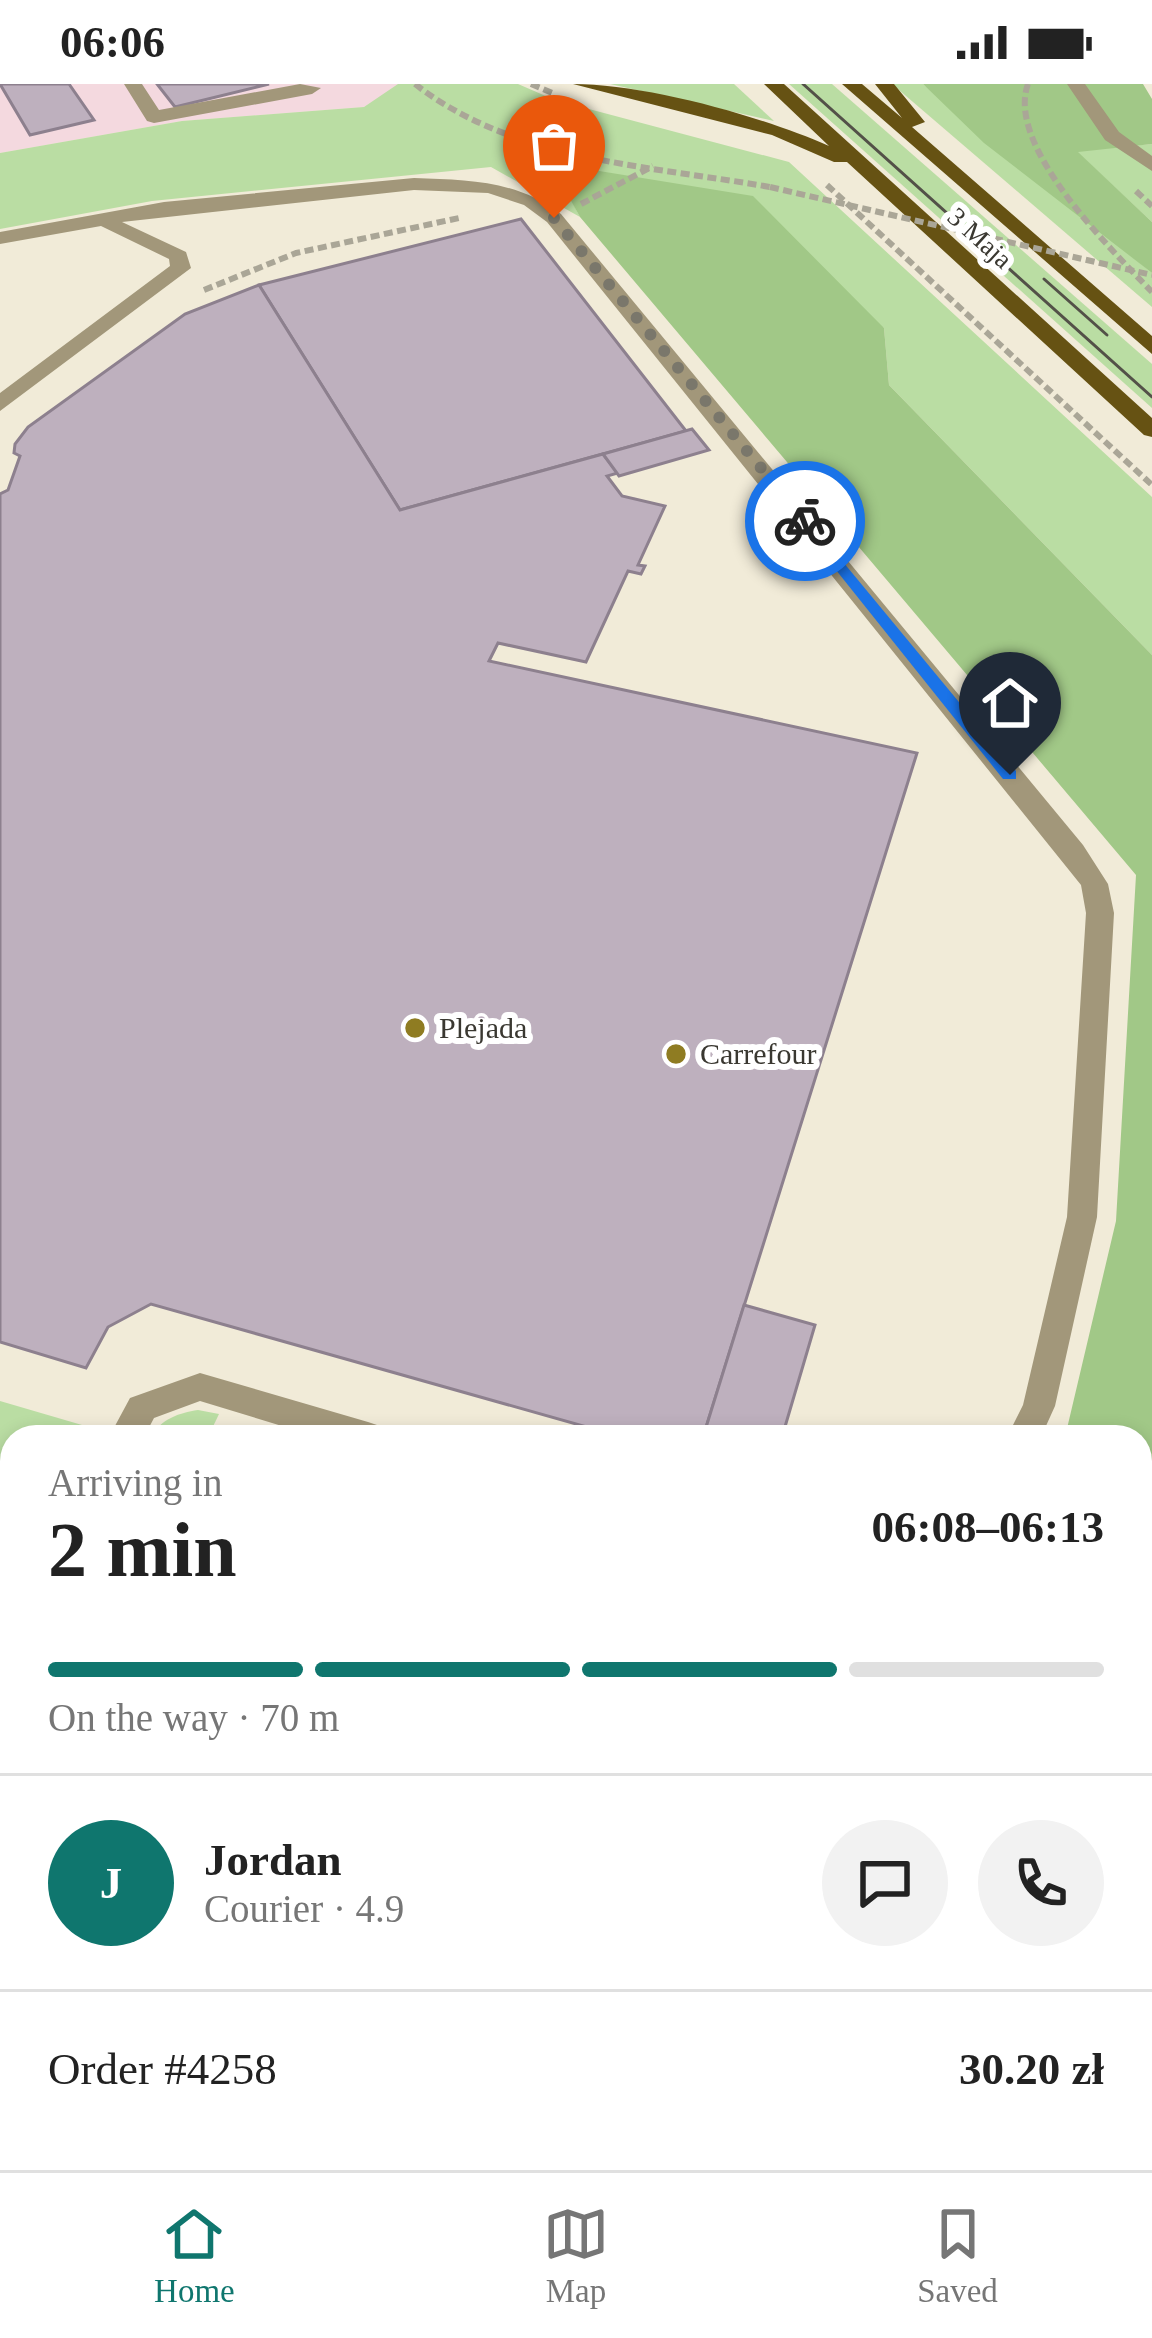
<!DOCTYPE html>
<meta charset="utf-8">
<style>
body{margin:0;font-family:"Times New Roman",serif;background:#f2f2f2;color:#222;height:100vh;display:flex;flex-direction:column;font-size:45px;white-space:nowrap}
*{box-sizing:border-box;margin:0}
p{font-size:39px;color:#767676}
.icon{flex:none;width:66px;height:66px;fill:none;stroke:currentColor;stroke-width:2;stroke-linecap:round;stroke-linejoin:round}
.map{position:relative;flex:1;overflow:hidden}
.details{position:absolute;left:0px;top:1341px;width:1152px;height:747px;display:flex;flex-direction:column;background:#fff;border-radius:36px 36px 0 0;box-shadow:0 6px 18px #0003}
.details>*{flex:none}
.pin{position:absolute;display:grid;place-items:center;width:102px;height:102px;color:#fff;margin:-123px -51px;border-radius:50% 50% 50% 0;rotate:-45deg;box-shadow:0 0 12px #0007}
.pin .icon{rotate:45deg}
.courier{position:absolute;display:grid;place-items:center;width:120px;height:120px;margin:-60px;border:9px solid #1a73e8;border-radius:50%;background:#fff;color:#222;box-shadow:0 3px 15px #0007}
.head em{font-style:normal;font-weight:600}
.head div{display:flex;flex-direction:column-reverse}
.head{display:flex;align-items:center;justify-content:space-between;height:204px;padding:0 48px}
h1{font-size:78px;font-weight:600;line-height:90px}
.bar{display:grid;grid-template-columns:repeat(4,1fr);gap:18px 12px;align-content:center;height:144px;padding:0 48px}
.bar i{height:15px;border-radius:9px;background:#e0e0e0}
.bar .selected{background:#0f766e}
.bar p{grid-column:span 4}
.line{display:flex;align-items:center;gap:30px;padding:0 48px;border-top:3px solid #e0e0e0}
.line div{flex:1}
.round{display:grid;place-items:center;flex:none;width:126px;height:126px;border-radius:63px;background:#f2f2f2}
.status{display:flex;justify-content:space-between;align-items:center;height:84px;padding:0 60px;background:#fff;direction:ltr}
.status svg{height:33px;fill:currentColor}
.menu{display:flex;justify-content:space-around;align-items:center;height:168px;border-top:3px solid #e0e0e0;background:#fff;font-size:33px;color:#767676}
.menu a{display:grid;justify-items:center;gap:6px}
.menu .selected{color:#0f766e}
.map>svg:first-child{display:block}
</style>
<div class="status"><b>06:06</b><svg viewBox="0 0 49 12"><path d="M0 12V9h3v3zM5 12V6h3v6zM10 12V3h3v9zM15 12V0h3v12zM26 1h20v11H26zM47 4h2v5h-2z"/></svg></div>
<div class="map">
<svg width="1152" height="2086" viewBox="0 0 1152 2086">
<rect width="100%" height="100%" fill="#f1ebd8"/>
<!-- industrial -->
<path fill="#f4d9df" d="M 0,0 L 398,0 L 399,2 L 364,23 L 182,37 L 0,69 Z"/>
<!-- green -->
<g fill="#badda3">
<path d="M 398,0 L 518,0 L 555,16 L 789,78 L 1152,413 L 1152,571 L 889,301 L 884,244 L 552,79 L 580,133 L 491,83 L 152,117 L 0,145 L 0,69 L 182,37 L 364,23 Z"/>
<path d="M 610,0 L 734,0 L 774,37 Z"/>
<path d="M 789,0 L 832,0 L 1152,280 L 1152,324 Z"/>
<path d="M 892,0 L 923,0 L 1152,189 L 1152,223 Z"/>
<path d="M 1152,60 L 1152,138 L 1076,67 Z"/>
<path d="M 0,1317 L 82,1341 L 94,1353 L 12,1353 L 12,1474 L 0,1476 Z"/>
<path d="M 198,1326 L 219,1330 L 208,1353 L 152,1353 C 160,1335 179,1329 198,1326 Z"/>
<path d="M 0,1588 L 12,1594 L 12,2006 L 0,2023 Z"/>
</g>
<!-- forest -->
<g fill="#a1c887">
<path d="M 923,0 L 1143,0 L 1152,15 L 1152,60 L 1078,68 L 1152,138 L 1152,189 L 984,59 Z"/>
<path d="M 550,79 L 753,112 L 884,244 L 889,301 L 1152,571 L 1152,1762 L 1140,1779 L 1140,1353 L 1065,1353 L 1116,1137 L 1136,791 L 580,133 Z"/>
</g>
<!-- building -->
<g fill="#beb0be" stroke="#8d808e" stroke-width="3">
<path d="M 0,0 L 69,0 L 94,36 L 30,51 Z"/>
<path d="M 157,0 L 269,0 L 175,23 Z"/>
<path d="M 521,135 L 686,347 L 400,426 L 259,201 Z"/>
<path d="M 259,201 L 400,426 L 603,370 L 618,389 L 607,392 L 622,412 L 665,422 L 638,481 L 645,482 L 641,490 L 628,487 L 586,578 L 498,559 L 489,577 L 917,669 L 703,1353 L 622,1353 L 151,1220 L 108,1243 L 86,1284 L 0,1258 L 0,410 L 8,406 L 20,372 L 14,369 L 15,360 L 28,343 L 185,230 Z"/>
<path d="M 692,345 L 709,366 L 619,392 L 603,370 Z"/>
<path d="M 744,1221 L 815,1241 L 782,1353 L 703,1353 Z"/>
</g>
<g fill="none" stroke-linecap="round" stroke-linejoin="round">
<!-- path-far1 -->
<g stroke="#aaa697" stroke-width="6" stroke-dasharray="9 4.5" stroke-linecap="butt">
<path d="M 415,0 C 513,77 651,82 770,103"/>
<path d="M 531,0 L 555,10"/>
<path d="M 1028,0 C 1005,62 1111,165 1152,208"/>
<path d="M 827,101 L 1152,401"/>
<path d="M 1136,107 L 1152,122"/>
<path d="M 581,120 L 653,82"/>
<path d="M 204,206 L 296,169 L 459,134"/>
</g>
<!-- path -->
<g stroke="#aaa697" stroke-width="9" stroke-dasharray="15 8" stroke-linecap="butt">
<path d="M 0,1446 L 12,1450"/>
<path d="M 0,1580 L 12,1586"/>
<path d="M 780,2076 L 780,2086"/>
<path d="M 1113,2076 L 1128,2086"/>
</g>
<!-- minor -->
<g fill="#a2977a" fill-rule="evenodd">
<path d="M 124,0 L 142,0 L 159,26 L 300,0 L 321,4 L 312,10 L 154,39 L 147,37 Z"/>
<path d="M 1067,0 L 1085,0 L 1119,48 L 1152,72 L 1152,87 L 1105,56 Z"/>
<path d="M 414,94 C 469,96 516,96 561,130 L 1083,761 L 1108,800 L 1114,829 L 1097,1133 L 1055,1322 L 1041,1353 L 1007,1353 L 1023,1321 L 1067,1133 L 1086,829 L 1081,801 L 547,138 L 524,121 L 488,109 L 414,106 L 122,138 L 186,168 L 191,184 L 0,327 L 0,309 L 170,182 L 169,175 L 101,142 L 0,160 L 0,148 L 164,118 Z"/>
<path d="M 200,1289 L 368,1338 L 380,1342 L 385,1353 L 318,1353 L 200,1317 L 154,1334 L 144,1353 L 109,1353 L 130,1314 Z"/>
<path d="M 0,1490 L 12,1494 L 12,1527 L 0,1523 Z"/>
<path d="M 830,2076 L 908,2076 L 913,2086 L 831,2086 Z"/>
<path d="M 963,2076 L 1016,2076 L 1021,2086 L 967,2086 Z"/>
</g>
<!-- major -->
<g fill="#665213" fill-rule="evenodd">
<path d="M 573,0 C 646,0 761,32 829,62 L 764,0 L 784,0 L 1152,334 L 1152,353 L 1144,351 L 847,78 L 834,78 L 772,51 Z"/>
<path d="M 842,0 L 862,0 L 902,34 L 875,0 L 894,0 L 925,38 L 912,43 L 1152,252 L 1152,270 Z"/>
</g>
<!-- tram -->
<g stroke="#535148" stroke-width="3">
<path d="M 803,0 L 1152,313"/>
<path d="M 1044,195 L 1107,251"/>
</g>
<!-- path-bridge -->
<path stroke="#aaa697" stroke-width="6" stroke-dasharray="9 4.5" stroke-linecap="butt" d="M 770,103 L 1152,191"/>
</g>
<!-- route -->
<path fill="#1a73e8" d="M 805,432 L 1016,687 L 1016,695 L 1003,695 L 800,441 L 798,437 Z"/>
<g fill="none" stroke-linecap="round" stroke-linejoin="round">
<!-- done -->
<path stroke="#7a776b" stroke-width="12" stroke-dasharray="0 21.6" d="M 554,134 L 805,437"/>
</g>
<!-- markers -->
<g fill="#8f7c22" stroke="#fff" stroke-width="4.5">
<circle cx="415" cy="944" r="12"/>
<circle cx="676" cy="970" r="12"/>
</g>
<g text-anchor="middle" stroke-width="12" stroke-linejoin="round" paint-order="stroke">
<!-- far-street labels -->
<g font-size="27" fill="#3a3831" stroke="#fff">
<text transform="translate(980 154) rotate(42)" y="9">3 Maja</text>
</g>
<!-- poi labels -->
<g font-size="30" fill="#3a3831" stroke="#fff" text-anchor="start">
<text x="439" y="954">Plejada</text>
<text x="700" y="980">Carrefour</text>
</g>
</g>
</svg>
<div class="pin" style="left:554px;top:134px;background:#ea580c"><svg class="icon" aria-label="bag" viewBox="0 0 24 24"><path d="M5 8h14l-1 12H6zM9 8a3 3 0 0 1 6 0"/></svg></div>
<div class="pin" style="left:1010px;top:691px;background:#1f2937"><svg class="icon" aria-label="home" viewBox="0 0 24 24"><path d="M3 11l9-7 9 7M6 9v11h12V9"/></svg></div>
<div class="courier" style="left:805px;top:437px"><svg class="icon" aria-label="bike" viewBox="0 0 24 24"><circle cx="6" cy="16" r="4"/><circle cx="18" cy="16" r="4"/><path d="M6 16l4-8h5l3 8M10 8l3 8H6M13 5h3"/></svg></div>
<section class="details">
<div class="head"><div><h1>2 min</h1><p>Arriving in</p></div><em>06:08–06:13</em></div>
<div class="bar"><i class="selected"></i><i class="selected"></i><i class="selected"></i><i></i><p>On the way · 70 m</p></div>
<div class="line" style="height:216px"><b class="round" style="background:#0f766e;color:#fff">J</b><div><b>Jordan</b><p>Courier · 4.9</p></div><a class="round"><svg class="icon" aria-label="chat" viewBox="0 0 24 24"><path d="M4 5h16v11H9l-5 4z"/></svg></a><a class="round"><svg class="icon" aria-label="phone" viewBox="0 0 24 24"><path d="M5 4h4l2 5-3 2q2 4 5 5l2-3 5 2v4C11 20 4 13 5 4z"/></svg></a></div>
<div class="line" style="height:156px"><div>Order #4258</div><b>30.20 zł</b></div>
</section>
</div>
<nav class="menu">
<a class="selected"><svg class="icon" aria-label="home" viewBox="0 0 24 24"><path d="M3 11l9-7 9 7M6 9v11h12V9"/></svg>Home</a>
<a><svg class="icon" aria-label="map" viewBox="0 0 24 24"><path d="M3 6l6-2 6 2 6-2v14l-6 2-6-2-6 2zM9 4v14M15 6v14"/></svg>Map</a>
<a><svg class="icon" aria-label="saved" viewBox="0 0 24 24"><path d="M7 4h10v16l-5-4-5 4z"/></svg>Saved</a>
</nav>
